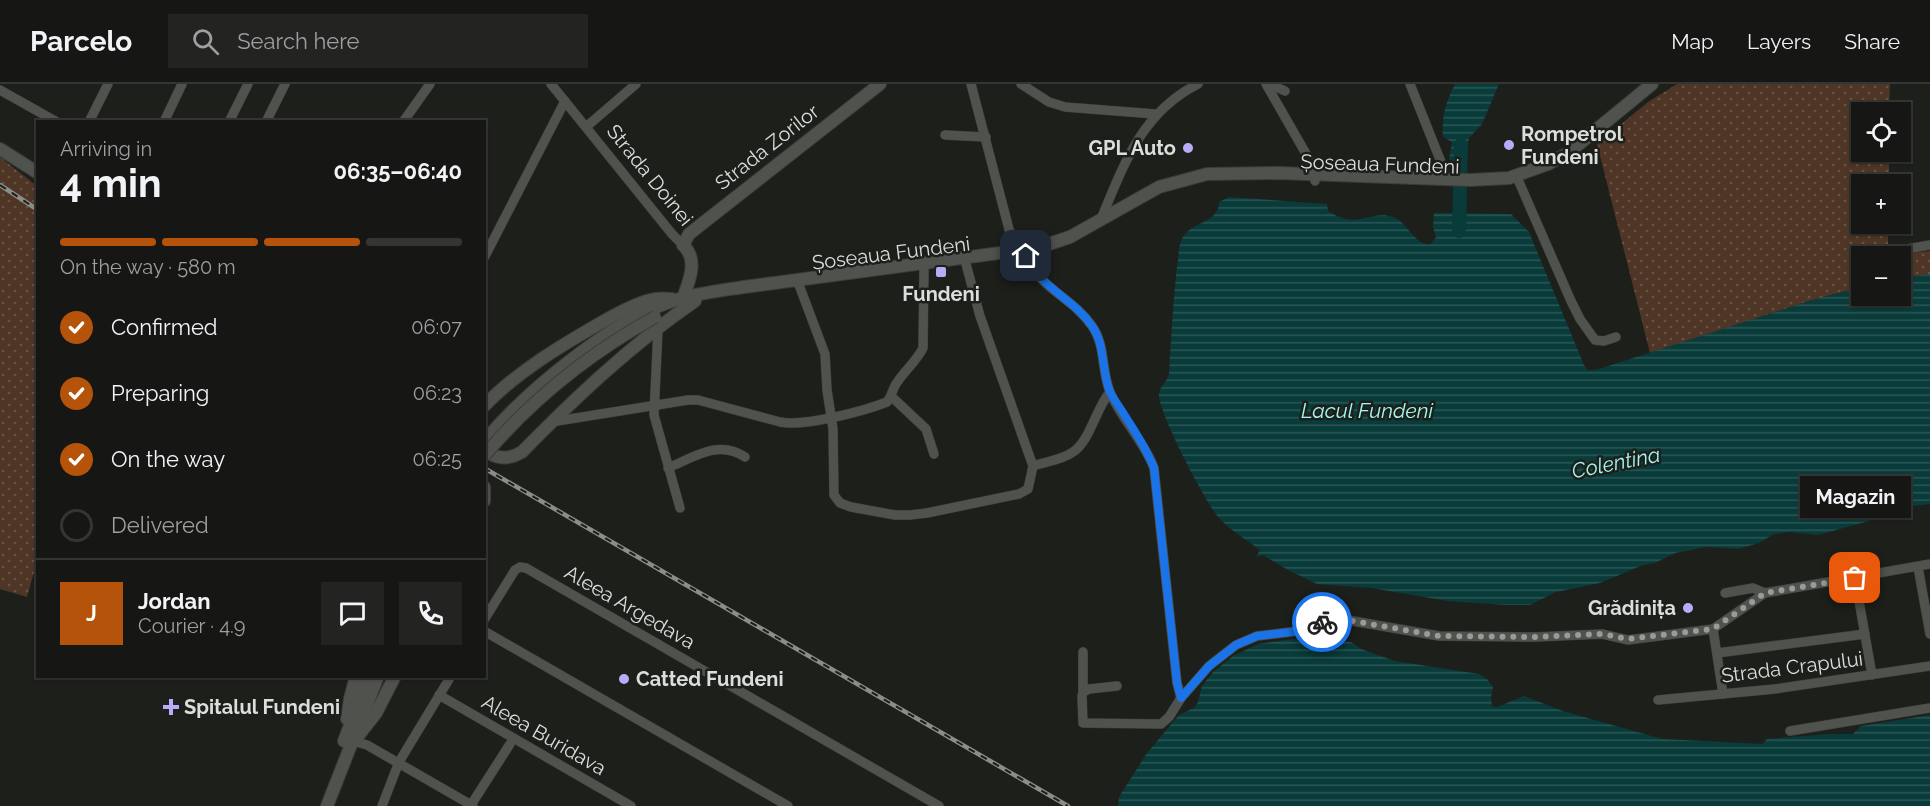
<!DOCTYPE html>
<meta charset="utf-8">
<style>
body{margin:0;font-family:Raleway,sans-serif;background:#232422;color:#f1f3f6;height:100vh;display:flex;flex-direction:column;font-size:22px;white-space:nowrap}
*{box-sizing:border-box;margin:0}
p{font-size:20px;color:#9e9fa0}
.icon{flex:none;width:33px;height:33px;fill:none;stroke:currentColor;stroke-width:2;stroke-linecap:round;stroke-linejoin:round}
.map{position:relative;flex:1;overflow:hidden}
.side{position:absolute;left:36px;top:36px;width:450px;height:558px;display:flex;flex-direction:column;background:#161714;border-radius:0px;box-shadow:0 2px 4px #0004,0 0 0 2px #353634}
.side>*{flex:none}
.buttons{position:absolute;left:1851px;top:18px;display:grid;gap:12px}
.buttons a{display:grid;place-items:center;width:60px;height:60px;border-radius:0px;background:#161714;box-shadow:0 2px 4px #0004,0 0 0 2px #353634;font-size:30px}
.pin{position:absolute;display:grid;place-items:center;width:51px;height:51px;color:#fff;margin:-26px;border-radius:12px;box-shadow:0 3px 9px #0006}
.courier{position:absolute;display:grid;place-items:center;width:60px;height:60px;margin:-30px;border:4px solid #1a73e8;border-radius:50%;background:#fff;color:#222;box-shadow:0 2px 8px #0007}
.bubble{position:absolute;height:42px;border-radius:0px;background:#161714;box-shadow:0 2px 4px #0004,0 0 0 2px #353634;font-size:20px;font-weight:700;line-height:42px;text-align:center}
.headline em{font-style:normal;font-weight:700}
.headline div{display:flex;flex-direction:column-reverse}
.headline{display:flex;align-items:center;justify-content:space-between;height:102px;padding:0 24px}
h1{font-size:39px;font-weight:700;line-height:45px}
.bar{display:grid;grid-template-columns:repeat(4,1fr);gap:9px 6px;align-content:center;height:72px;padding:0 24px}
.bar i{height:8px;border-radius:4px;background:#353634}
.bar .selected{background:#b45309}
.bar p{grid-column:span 4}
.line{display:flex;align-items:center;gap:15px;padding:0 24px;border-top:2px solid #353634}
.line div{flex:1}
.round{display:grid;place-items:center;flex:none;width:63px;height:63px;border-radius:0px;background:#232422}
ol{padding:0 24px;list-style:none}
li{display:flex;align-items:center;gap:18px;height:66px}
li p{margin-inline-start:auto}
li .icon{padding:6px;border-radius:50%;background:#b45309;color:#fff;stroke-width:4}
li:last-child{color:#9e9fa0}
li i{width:33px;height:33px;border:3px solid #353634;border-radius:50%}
header{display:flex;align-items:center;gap:36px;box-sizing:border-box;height:84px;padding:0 30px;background:#161714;border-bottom:2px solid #353634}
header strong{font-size:28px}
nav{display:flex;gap:33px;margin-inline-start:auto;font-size:21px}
.search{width:420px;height:54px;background:#232422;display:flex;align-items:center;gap:15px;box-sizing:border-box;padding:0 21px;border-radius:0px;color:#9e9fa0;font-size:22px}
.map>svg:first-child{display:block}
</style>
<header>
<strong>Parcelo</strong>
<div class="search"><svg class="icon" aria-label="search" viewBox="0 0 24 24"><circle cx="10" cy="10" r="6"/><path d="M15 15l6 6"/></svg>Search here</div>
<nav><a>Map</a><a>Layers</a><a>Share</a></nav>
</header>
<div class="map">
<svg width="1930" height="722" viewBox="0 0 1930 722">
<defs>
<pattern id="grass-dots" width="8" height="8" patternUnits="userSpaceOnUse" patternTransform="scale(1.5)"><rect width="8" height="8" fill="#4e3525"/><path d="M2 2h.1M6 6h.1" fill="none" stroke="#675244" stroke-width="1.8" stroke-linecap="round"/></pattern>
<pattern id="water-rules" width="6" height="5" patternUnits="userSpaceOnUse" patternTransform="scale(1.5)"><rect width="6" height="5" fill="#083b39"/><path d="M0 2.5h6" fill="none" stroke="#2b5755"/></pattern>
</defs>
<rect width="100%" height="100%" fill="#1d1f1b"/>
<!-- grass -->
<g fill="url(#grass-dots)">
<path d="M 1677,0 L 1890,0 L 1889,28 L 1862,28 L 1862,68 L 1889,68 L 1889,100 L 1862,100 L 1862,140 L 1888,140 L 1888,171 L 1930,167 L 1930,190 L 1901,194 L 1900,172 L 1862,172 L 1861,203 L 1809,217 L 1650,269 L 1597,60 L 1648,18 Z"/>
<path d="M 0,73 L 37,102 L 38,474 L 27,513 L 0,505 Z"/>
</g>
<!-- water -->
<g fill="url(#water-rules)">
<path d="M 1455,0 L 1499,0 L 1482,40 L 1469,54 L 1465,79 L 1449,76 L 1452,58 L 1443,53 C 1442,31 1445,20 1455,0 Z"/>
<path d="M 1229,113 L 1327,120 L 1328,127 C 1359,147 1369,125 1393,133 C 1408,138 1415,163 1431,160 L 1436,153 L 1433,143 L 1434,129 L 1511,130 L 1529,148 L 1584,281 L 1588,286 L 1596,286 L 1809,217 L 1861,203 L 1862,212 L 1900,212 L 1901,194 L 1930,190 L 1930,420 L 1888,425 L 1869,437 L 1818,451 L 1790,448 L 1774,450 L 1759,459 L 1738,465 L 1706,463 L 1675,469 L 1655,479 L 1643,481 L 1600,499 L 1556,508 L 1530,521 L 1506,521 L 1448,517 L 1371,504 L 1317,500 L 1288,486 L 1263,471 L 1256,473 L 1260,466 C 1247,456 1231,447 1220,435 C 1207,422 1157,326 1159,310 C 1160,302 1167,298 1169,290 C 1171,254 1173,218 1177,182 C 1179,174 1178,162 1182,155 C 1190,137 1219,140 1219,118 Z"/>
<path d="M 1307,553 L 1322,553 L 1351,558 L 1361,565 L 1395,577 L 1479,590 L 1487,595 L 1493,603 L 1491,613 L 1492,622 L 1497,623 L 1524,612 L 1563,627 L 1662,655 L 1762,660 L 1767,655 L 1829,650 L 1853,650 L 1861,642 L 1930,631 L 1930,722 L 1118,722 L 1119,713 L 1147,669 L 1179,631 L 1194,624 L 1198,618 L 1202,602 L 1213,588 L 1233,572 L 1258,560 Z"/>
</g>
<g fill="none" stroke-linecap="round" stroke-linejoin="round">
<!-- river -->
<path stroke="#083b39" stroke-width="14" d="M 1459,147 L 1461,61"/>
<!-- street casing -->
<g stroke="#3a3c39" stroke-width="10">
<g id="street">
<path d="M 551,0 L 672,150 L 683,161"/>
<path d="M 971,0 L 1015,168"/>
<path d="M 1021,0 L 1049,18 L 1065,23 L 1155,30"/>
<path d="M 1266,0 L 1309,75 L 1315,97"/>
<path d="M 1269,0 L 1285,7"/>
<path d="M 1410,0 L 1443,83 L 1444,96"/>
<path d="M 0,6 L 57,38"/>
<path d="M 89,38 L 108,0"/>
<path d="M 164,38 L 182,0"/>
<path d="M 229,38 L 248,0"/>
<path d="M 266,38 L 285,0"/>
<path d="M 403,38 L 430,0"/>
<path d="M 586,43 L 636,0"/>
<path d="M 945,51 L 986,53"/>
<path d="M 1519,98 L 1571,217 L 1580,235 L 1595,256 L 1604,257 L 1616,253"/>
<path d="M 1101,135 C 1124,80 1142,28 1198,0"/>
<path d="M 1890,168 L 1930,161"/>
<path d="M 1026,172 C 1040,205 1073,214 1092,242 C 1106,262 1101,286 1110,308 C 1120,333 1144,357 1154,384 L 1177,599 L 1181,614"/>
<path d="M 484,174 L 565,17"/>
<path d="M 799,201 L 825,270 L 827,306 L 833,345 L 834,411 L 840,419 L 851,423 L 895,431 L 910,431 L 927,429 L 1019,410 L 1028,405 L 1033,382 L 980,232 L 966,180"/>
<path d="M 658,245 L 654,331 L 680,424"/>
<path d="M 892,313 L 926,345 L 934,370"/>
<path d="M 551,338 L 688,316 L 698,316 L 780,338 C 804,343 864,327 887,318 C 892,312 892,306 896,300 C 904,287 916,278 923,264 L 924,184"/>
<path d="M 1033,382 C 1045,378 1062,376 1073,368 C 1090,357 1096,324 1110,308"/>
<path d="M 668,384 C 694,373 719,355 745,373"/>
<path d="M 1918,483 L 1930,550"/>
<path d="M 1855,494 L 1872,591"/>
<path d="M 1725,509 L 1753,504 L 1765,509"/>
<path d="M 484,536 L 515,486 L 520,483 L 526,484 L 939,722"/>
<path d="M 1713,545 L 1723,610"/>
<path d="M 484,547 L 788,722"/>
<path d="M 1083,568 L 1083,608"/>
<path d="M 1717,569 L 1865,550"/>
<path d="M 1117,602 L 1089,605 L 1083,608 L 1082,612 L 1083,639 L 1161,640 L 1169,633 L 1181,614 L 1209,582 L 1236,561 L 1257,552 L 1315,545 L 1324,536 L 1330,533 L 1439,552 L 1536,553 L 1602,550 L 1628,556 L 1713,545 L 1765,509 L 1930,480"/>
<path d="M 439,611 L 631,722"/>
<path d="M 1658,616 L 1775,605 L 1930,582"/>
<path d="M 1790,647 L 1930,624"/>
<path d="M 353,657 L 367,661 L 473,722"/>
<path d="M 471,721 L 510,660"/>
<path d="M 382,722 L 399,678 L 451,592"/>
</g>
</g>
<!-- secondary casing -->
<g stroke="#3a3c39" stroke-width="14">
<g id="secondary">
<path d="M 0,65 L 38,89"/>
<path d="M 683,214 C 689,197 699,176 683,161 L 689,150 L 880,0"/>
<path d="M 484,322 C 518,287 562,261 604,237 C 618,229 634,220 650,216 C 657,214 664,214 672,215"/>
<path d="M 484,358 C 524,309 608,240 667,219 C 692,210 718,207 744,203 L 1037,164 L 1070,153 L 1159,103 L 1207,90 L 1279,89 L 1470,96 L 1509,94 L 1548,80 L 1568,69 L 1652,0"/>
<path d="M 484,367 C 498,375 508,376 522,368 C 575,314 632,260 695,217"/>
<path d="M 484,403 L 484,417"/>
<path d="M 347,635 L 350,615 L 356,592"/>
<path d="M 358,652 L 376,629 L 395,592"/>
<path d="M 344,657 L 369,592"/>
<path d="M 327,722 L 378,592"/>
</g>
</g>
<!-- street -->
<use href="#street" stroke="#50524d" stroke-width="9"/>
<!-- secondary -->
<use href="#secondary" stroke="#50524d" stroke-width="12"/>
<!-- rail casing -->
<g stroke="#8b8d89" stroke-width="4.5">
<g id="rail">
<path d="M 0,101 L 38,126"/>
<path d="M 484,384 L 1068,722"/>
</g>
</g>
<!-- rail -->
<use href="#rail" stroke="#1d1f1b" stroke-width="2" stroke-dasharray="7" stroke-linecap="butt"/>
<!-- secondary-bridge casing -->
<g stroke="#3a3c39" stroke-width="14" stroke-linecap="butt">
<path id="secondary-bridge" d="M 484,372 C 532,315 590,269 655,233"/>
</g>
<!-- secondary-bridge -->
<use href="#secondary-bridge" stroke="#50524d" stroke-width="12"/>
</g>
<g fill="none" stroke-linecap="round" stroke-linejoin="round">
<!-- done -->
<path stroke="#999b98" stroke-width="6" stroke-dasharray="0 10.8" d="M 1322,538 L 1330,533 L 1439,552 L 1536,553 L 1602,550 L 1628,555 L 1713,545 L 1765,509 L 1855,494"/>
<!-- route -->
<path stroke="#1a73e8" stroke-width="8" d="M 1026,172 C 1040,204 1073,214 1092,242 C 1106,262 1101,286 1110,308 C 1112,313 1117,319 1120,324 C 1132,343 1146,363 1154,384 L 1177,599 L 1181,614 L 1209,582 L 1236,561 L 1257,552 L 1315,545 L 1322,538"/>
</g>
<!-- markers -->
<g fill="#b9abf7" stroke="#1d1f1b" stroke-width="2">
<circle cx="1509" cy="61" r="6"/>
<circle cx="1188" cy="64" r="6"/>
<rect x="935" y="182" width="12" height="12" rx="3"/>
<circle cx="1688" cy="524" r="6"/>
<circle cx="624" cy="595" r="6"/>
<path d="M168 614h6v6h6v6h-6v6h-6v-6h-6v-6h6z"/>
</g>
<g text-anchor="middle" stroke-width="5" stroke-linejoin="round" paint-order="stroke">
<!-- poi labels -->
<g font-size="20" font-weight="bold" fill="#dcdedb" stroke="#1d1f1b" text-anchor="start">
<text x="1521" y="57">Rompetrol<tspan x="1521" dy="23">Fundeni</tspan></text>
<text x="1176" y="71" text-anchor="end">GPL Auto</text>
<text x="941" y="217" text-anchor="middle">Fundeni</text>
<text x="1676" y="531" text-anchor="end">Grădinița</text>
<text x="636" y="602">Catted Fundeni</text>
<text x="184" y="630">Spitalul Fundeni</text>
</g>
<!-- street labels -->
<g font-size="20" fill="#dcdedb" stroke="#1d1f1b">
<text transform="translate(767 63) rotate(-38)" y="7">Strada Zorilor</text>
<text transform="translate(1380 80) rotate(2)" y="7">Șoseaua Fundeni</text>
<text transform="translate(650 91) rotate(51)" y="7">Strada Doinei</text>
<text transform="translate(891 169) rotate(-7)" y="7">Șoseaua Fundeni</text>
<text transform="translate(630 523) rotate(30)" y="7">Aleea Argedava</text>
<text transform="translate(1792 583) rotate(-7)" y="7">Strada Crapului</text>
<text transform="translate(544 651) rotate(30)" y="7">Aleea Buridava</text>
</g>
<!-- water labels -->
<g font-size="21" font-style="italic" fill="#a2f6f0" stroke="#1d1f1b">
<text x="1367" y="334">Lacul Fundeni</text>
<text transform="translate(1616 379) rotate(-11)" y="7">Colentina</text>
</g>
</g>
</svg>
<div class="buttons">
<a><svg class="icon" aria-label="locate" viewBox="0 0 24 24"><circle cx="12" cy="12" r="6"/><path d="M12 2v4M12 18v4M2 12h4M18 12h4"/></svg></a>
<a>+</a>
<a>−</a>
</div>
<div class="pin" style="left:1855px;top:494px;background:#ea580c"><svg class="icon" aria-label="bag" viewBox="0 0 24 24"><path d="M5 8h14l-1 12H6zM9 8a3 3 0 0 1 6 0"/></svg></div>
<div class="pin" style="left:1026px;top:172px;background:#1f2937"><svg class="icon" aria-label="home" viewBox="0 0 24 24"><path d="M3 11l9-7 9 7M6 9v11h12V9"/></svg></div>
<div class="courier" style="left:1322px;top:538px"><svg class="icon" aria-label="bike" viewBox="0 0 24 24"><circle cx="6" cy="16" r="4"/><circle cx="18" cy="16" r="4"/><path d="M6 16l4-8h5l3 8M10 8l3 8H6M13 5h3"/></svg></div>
<div class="bubble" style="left:1800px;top:392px;width:111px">Magazin</div>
<section class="side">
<div class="headline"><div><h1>4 min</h1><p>Arriving in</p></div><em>06:35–06:40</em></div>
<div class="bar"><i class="selected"></i><i class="selected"></i><i class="selected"></i><i></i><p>On the way · 580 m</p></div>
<ol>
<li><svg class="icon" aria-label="check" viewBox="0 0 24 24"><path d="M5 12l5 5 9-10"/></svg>Confirmed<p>06:07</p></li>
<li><svg class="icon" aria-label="check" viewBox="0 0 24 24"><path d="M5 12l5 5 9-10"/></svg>Preparing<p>06:23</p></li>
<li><svg class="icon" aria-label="check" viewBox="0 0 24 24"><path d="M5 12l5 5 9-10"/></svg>On the way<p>06:25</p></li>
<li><i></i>Delivered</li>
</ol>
<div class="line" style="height:108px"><b class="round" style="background:#b45309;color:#fff">J</b><div><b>Jordan</b><p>Courier · 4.9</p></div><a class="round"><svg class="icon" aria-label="chat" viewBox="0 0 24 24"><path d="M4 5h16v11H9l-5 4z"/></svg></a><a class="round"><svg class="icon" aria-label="phone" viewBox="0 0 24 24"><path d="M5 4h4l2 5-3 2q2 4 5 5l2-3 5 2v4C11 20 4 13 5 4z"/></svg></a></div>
</section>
</div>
